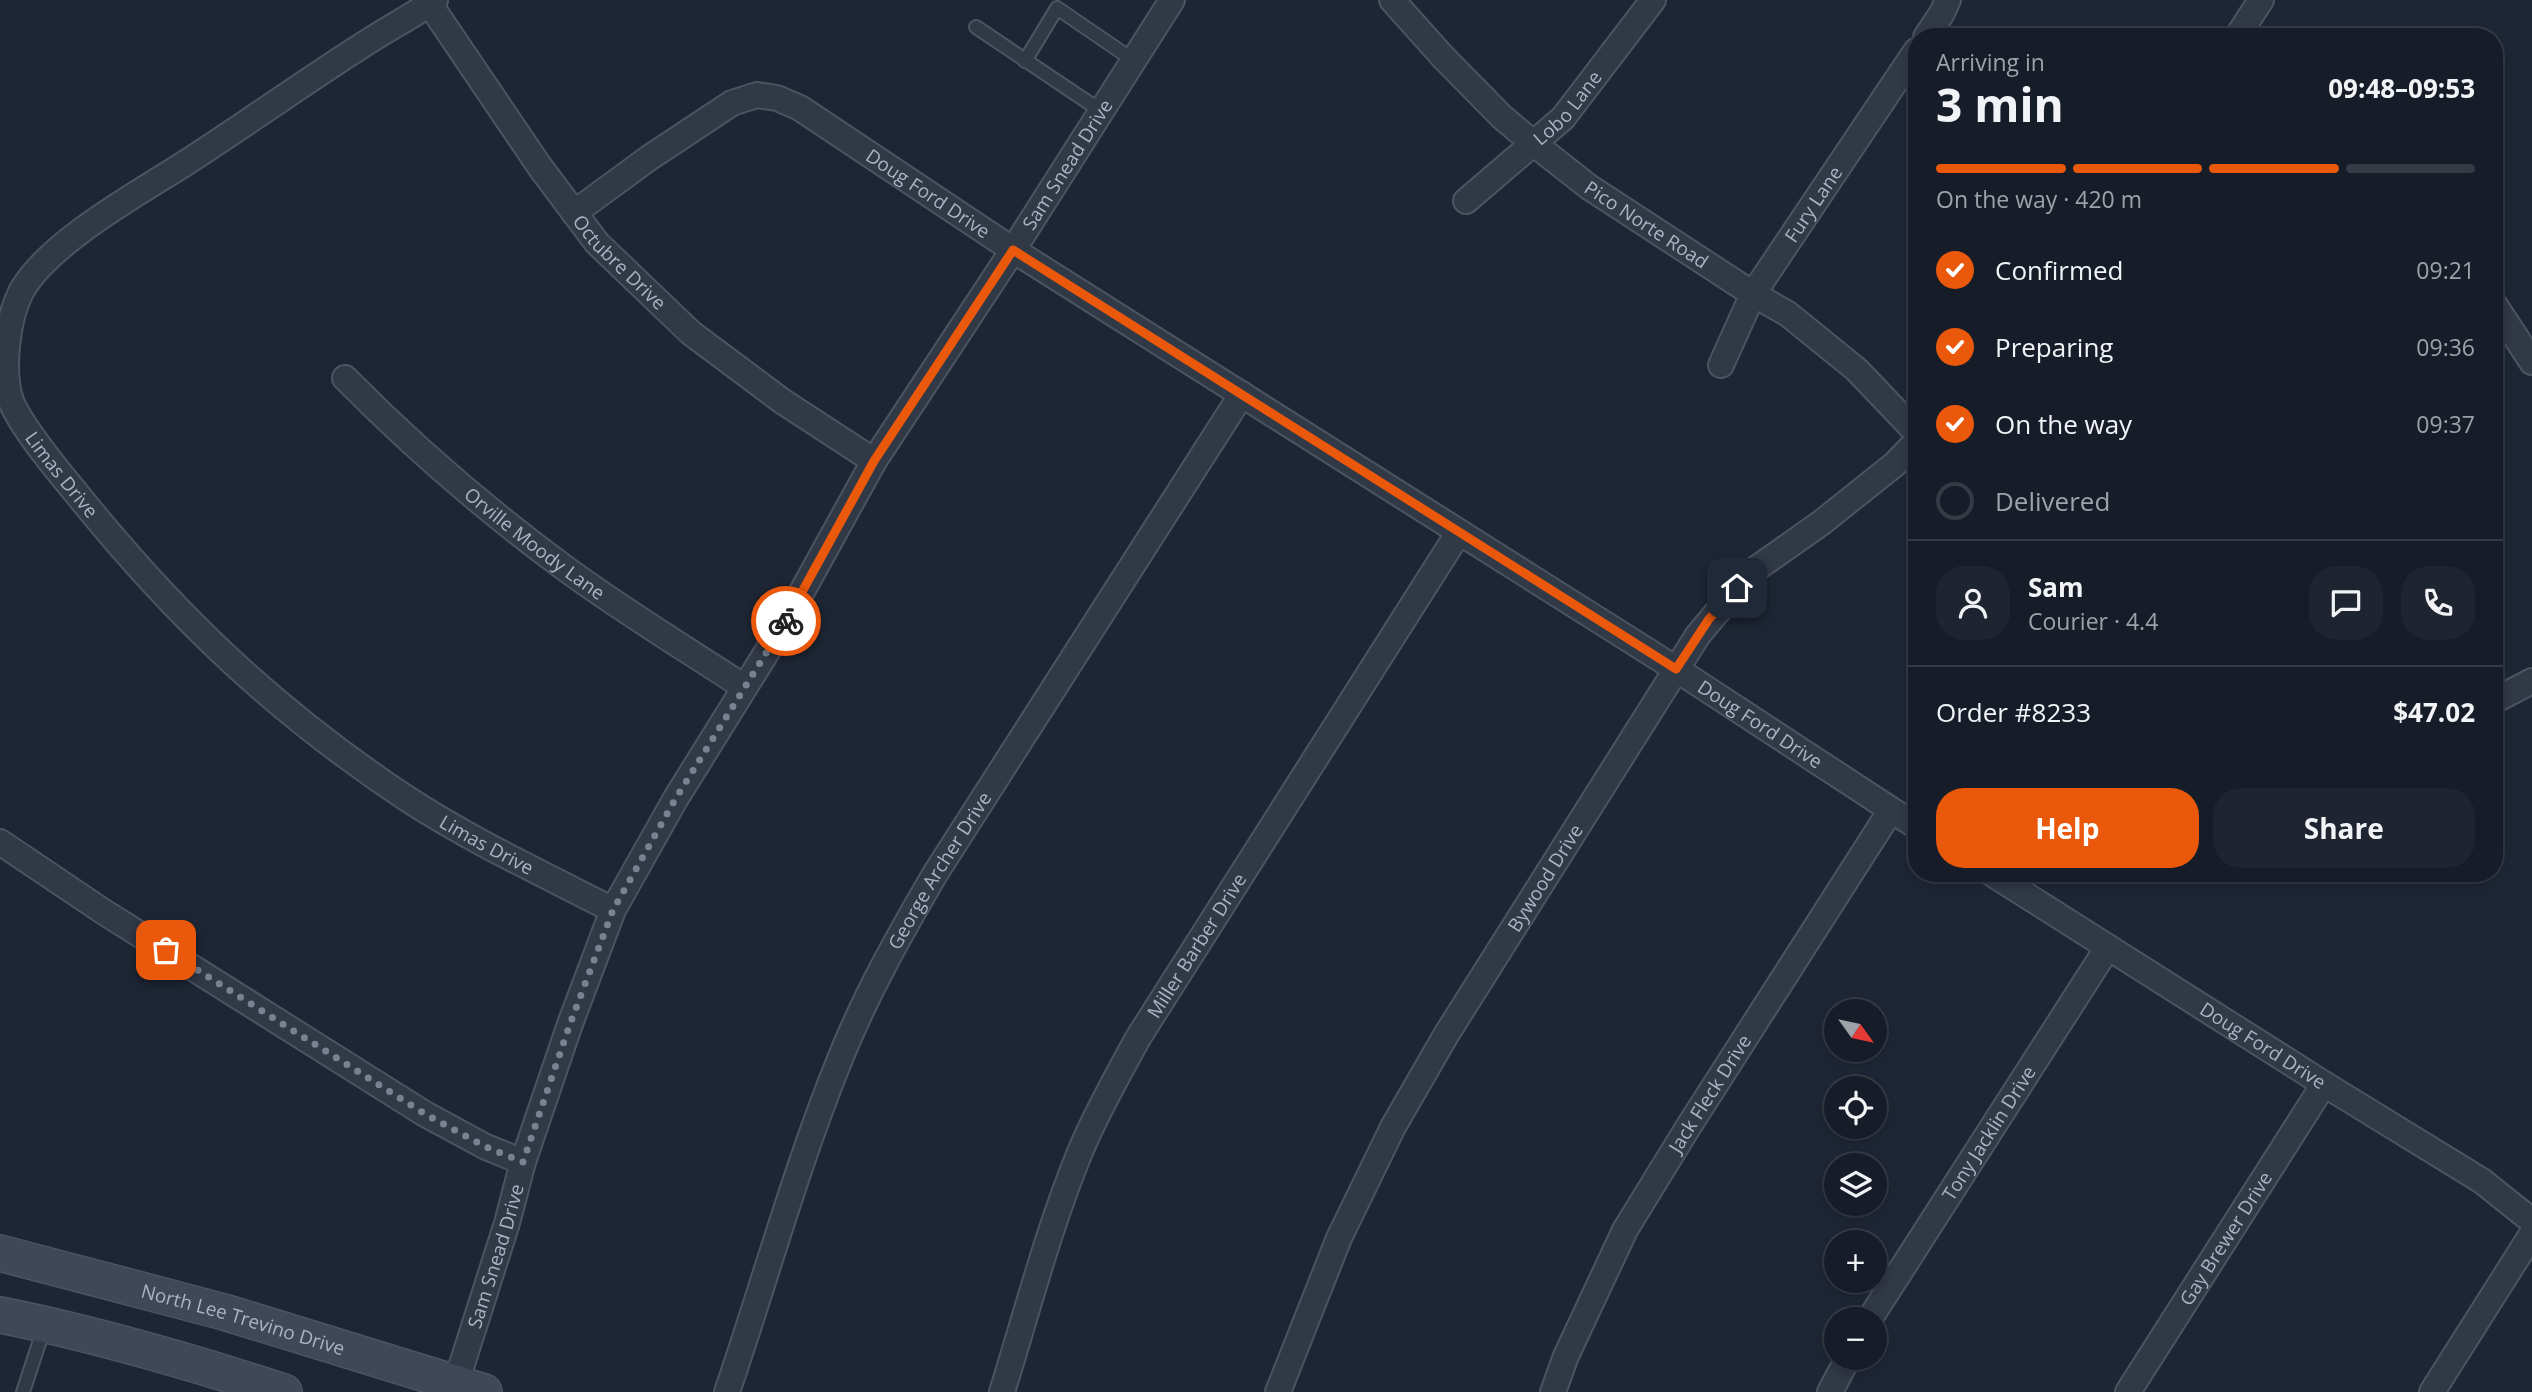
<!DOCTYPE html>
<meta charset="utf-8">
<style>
body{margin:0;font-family:"Open Sans",sans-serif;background:#1f2530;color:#f1f3f6;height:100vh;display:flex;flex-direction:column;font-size:26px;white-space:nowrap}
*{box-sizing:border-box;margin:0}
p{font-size:23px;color:#9ea1a8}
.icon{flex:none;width:38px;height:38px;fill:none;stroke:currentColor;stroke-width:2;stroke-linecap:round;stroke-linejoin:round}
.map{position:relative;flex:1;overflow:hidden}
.sheet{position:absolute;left:1908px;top:28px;width:595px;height:854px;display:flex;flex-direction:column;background:#161c28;border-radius:28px;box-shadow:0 4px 10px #0003,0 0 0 2px #353a45}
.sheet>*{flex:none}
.needle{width:46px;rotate:123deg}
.buttons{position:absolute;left:1824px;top:999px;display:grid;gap:14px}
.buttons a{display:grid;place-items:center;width:63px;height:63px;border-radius:50%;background:#161c28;box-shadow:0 4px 10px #0003,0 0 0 2px #353a45;font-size:35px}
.pin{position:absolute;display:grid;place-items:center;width:60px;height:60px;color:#fff;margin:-30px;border-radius:14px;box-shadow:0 4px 10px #0006}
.courier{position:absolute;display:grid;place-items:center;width:70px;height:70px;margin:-35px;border:5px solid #ea580c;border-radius:50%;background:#fff;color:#222;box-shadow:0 2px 9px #0007}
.summary em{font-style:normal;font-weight:700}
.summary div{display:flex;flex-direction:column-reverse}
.summary{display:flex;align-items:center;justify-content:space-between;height:119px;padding:0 28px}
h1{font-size:46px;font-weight:700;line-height:52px}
.bar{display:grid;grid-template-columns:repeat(4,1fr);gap:10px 7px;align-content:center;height:84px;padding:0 28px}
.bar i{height:9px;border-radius:5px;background:#353a45}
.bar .selected{background:#ea580c}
.bar p{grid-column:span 4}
.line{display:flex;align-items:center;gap:18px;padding:0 28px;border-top:2px solid #353a45}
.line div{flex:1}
.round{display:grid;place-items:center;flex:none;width:74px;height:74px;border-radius:28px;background:#1f2530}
ol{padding:0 28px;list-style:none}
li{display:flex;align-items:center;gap:21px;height:77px}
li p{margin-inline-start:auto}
li .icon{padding:7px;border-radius:50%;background:#ea580c;color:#fff;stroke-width:4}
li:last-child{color:#9ea1a8}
li i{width:38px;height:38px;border:4px solid #353a45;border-radius:50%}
.primary-button{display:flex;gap:14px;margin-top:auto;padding:14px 28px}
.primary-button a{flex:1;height:80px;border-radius:28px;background:#ea580c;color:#fff;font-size:28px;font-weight:700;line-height:80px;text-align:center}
.primary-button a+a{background:#1f2530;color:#f1f3f6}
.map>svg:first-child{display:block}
</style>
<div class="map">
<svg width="2532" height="1392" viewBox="0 0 2532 1392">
<rect width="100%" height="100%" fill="#1e2635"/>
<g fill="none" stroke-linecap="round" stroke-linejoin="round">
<!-- service casing -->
<g stroke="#4c5361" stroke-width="16">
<g id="service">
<path d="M 976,27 L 1101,111"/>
<path d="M 1025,61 L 1057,8 L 1133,60"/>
<path d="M 23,1392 L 44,1328"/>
</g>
</g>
<!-- minor casing -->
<g stroke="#4c5361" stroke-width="28">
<g id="minor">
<path id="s1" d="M 427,0 L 540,167 L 597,243 L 691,333 L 782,401 L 874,461"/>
<path id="s2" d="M 435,0 C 414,15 391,27 369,41 C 306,81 246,124 184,164 C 137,194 50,242 22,290 C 7,318 1,371 11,401 C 21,427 59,472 77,494 C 176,617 275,711 406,798 C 472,841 543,874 613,910"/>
<path id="s3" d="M 1392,0 L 1443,57 L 1502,117 L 1533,143 L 1589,187 L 1753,294 L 1788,314 L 1857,370 L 1916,432"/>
<path d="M 1926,37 L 1942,13 L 1948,0"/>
<path d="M 2237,37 L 2261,0"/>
<path id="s4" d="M 1466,201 L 1563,118 L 1653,0"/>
<path id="s5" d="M 574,213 L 649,158 L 732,103 L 757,95 L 777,98 L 800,108 L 1013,250 L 1676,669 L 1916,826"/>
<path d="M 2494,304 L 2532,362"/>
<path id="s6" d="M 1721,365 L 1753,294 L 1916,51"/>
<path id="s7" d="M 345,378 C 412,446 485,509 562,566 C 620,609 683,647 744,687"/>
<path d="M 2494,701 L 2532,681"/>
<path d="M 0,842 L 104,912 L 425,1114 L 486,1147 L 523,1162"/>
<path id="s8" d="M 1991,873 L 2324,1084 L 2482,1181 L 2532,1221"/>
<path id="s9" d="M 1869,1320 L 2108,947"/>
<path id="s10" d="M 456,1383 L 507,1223 L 523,1162 L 570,1024 L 613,910 L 676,798 L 783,626 L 874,461 L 1013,250 L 1172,0"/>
<path id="s11" d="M 727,1392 C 765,1281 796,1167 840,1059 C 866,994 900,934 935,874 L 1242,394"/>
<path id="s12" d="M 1002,1392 C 1027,1312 1048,1230 1080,1152 C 1096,1113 1118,1075 1138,1038 L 1459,532"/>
<path id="s13" d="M 1278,1392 L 1339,1238 L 1393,1127 L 1446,1035 L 1698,635 L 1750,573 L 1821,523 L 1895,464 L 1916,442"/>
<path id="s14" d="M 1553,1392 L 1566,1356 L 1625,1230 L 1687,1129 L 1891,810"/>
<path d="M 1830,1392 L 1848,1358"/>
<path id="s15" d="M 2128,1392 L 2324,1084"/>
<path d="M 2432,1392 L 2532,1234"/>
</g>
</g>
<!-- secondary casing -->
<g stroke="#4c5361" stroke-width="38">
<g id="secondary">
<path id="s16" d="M 0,1253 L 224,1312 L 484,1392"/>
<path d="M 0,1315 C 96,1334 191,1362 284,1392"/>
</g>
</g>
<!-- service -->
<use href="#service" stroke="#313846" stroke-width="12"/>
<!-- minor -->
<use href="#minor" stroke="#313846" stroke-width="24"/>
<!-- secondary -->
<use href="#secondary" stroke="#3f4759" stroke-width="35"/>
</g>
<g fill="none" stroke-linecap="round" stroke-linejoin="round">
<!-- done -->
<path stroke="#7a8291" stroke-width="7" stroke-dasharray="0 12.6" d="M 166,950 L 425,1114 L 486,1147 L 523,1162 L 570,1024 L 613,910 L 676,798 L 786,621"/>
<!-- route -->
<path stroke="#ea580c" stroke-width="9" d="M 786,621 L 874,461 L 1013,250 L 1676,669 L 1709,619 L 1737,588"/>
</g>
<g text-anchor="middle" stroke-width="5" stroke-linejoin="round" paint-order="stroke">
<!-- street labels -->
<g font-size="19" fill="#abb3c3" stroke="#171e2a">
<text dy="7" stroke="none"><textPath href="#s4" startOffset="138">Lobo Lane</textPath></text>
<text dy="7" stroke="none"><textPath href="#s10" startOffset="1372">Sam Snead Drive</textPath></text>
<text dy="7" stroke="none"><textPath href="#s5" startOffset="418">Doug Ford Drive</textPath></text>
<text dy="7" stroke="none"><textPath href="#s6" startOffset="186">Fury Lane</textPath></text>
<text dy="7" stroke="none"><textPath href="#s3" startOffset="341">Pico Norte Road</textPath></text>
<text dy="7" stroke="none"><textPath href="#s1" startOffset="326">Octubre Drive</textPath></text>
<text dy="7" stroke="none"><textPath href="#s2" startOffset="710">Limas Drive</textPath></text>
<text dy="7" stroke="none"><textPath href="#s7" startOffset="252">Orville Moody Lane</textPath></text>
<text dy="7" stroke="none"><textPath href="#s5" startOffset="1405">Doug Ford Drive</textPath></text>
<text dy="7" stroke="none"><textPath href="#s2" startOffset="1278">Limas Drive</textPath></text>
<text dy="7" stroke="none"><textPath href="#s11" startOffset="565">George Archer Drive</textPath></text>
<text dy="7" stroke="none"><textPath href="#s13" startOffset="581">Bywood Drive</textPath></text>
<text dy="7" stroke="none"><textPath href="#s12" startOffset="490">Miller Barber Drive</textPath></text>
<text dy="7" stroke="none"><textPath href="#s8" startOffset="322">Doug Ford Drive</textPath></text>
<text dy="7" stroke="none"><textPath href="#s14" startOffset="338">Jack Fleck Drive</textPath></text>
<text dy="7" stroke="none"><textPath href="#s9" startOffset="222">Tony Jacklin Drive</textPath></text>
<text dy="7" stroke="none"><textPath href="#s15" startOffset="182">Gay Brewer Drive</textPath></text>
<text dy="7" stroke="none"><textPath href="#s10" startOffset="133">Sam Snead Drive</textPath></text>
<text dy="7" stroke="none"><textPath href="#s16" startOffset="252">North Lee Trevino Drive</textPath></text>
</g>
</g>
</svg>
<div class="buttons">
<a><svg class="needle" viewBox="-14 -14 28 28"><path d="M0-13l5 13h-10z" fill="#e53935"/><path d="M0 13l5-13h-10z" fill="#9ea1a8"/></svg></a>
<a><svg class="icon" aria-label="locate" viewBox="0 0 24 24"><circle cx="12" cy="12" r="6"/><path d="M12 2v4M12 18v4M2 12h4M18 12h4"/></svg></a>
<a><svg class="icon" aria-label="layers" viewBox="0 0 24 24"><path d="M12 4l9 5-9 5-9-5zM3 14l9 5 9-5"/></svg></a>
<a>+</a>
<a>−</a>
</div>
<div class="pin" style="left:166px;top:950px;background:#ea580c"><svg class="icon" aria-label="bag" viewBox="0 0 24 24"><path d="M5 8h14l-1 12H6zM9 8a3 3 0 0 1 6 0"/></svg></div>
<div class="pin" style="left:1737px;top:588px;background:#1f2937"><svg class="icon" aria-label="home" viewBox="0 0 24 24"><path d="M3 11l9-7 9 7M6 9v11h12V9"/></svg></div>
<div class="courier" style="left:786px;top:621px"><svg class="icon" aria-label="bike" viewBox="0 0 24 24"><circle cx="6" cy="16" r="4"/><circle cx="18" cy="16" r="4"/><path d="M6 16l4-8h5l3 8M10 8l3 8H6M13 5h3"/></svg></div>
<section class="sheet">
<div class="summary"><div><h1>3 min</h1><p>Arriving in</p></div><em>09:48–09:53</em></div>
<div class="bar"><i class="selected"></i><i class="selected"></i><i class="selected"></i><i></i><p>On the way · 420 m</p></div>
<ol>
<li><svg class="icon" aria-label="check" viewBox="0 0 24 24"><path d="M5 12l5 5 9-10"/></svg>Confirmed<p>09:21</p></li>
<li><svg class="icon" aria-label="check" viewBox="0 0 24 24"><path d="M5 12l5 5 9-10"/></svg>Preparing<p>09:36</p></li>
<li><svg class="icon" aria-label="check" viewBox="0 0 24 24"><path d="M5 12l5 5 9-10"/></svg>On the way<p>09:37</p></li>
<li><i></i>Delivered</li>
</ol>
<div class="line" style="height:126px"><a class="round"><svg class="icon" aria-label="person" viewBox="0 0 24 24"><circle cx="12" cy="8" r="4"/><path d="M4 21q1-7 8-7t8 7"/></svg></a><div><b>Sam</b><p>Courier · 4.4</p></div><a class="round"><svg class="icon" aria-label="chat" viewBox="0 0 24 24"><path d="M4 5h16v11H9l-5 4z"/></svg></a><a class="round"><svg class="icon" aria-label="phone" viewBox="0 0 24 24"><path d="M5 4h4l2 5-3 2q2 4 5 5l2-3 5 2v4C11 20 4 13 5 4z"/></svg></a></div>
<div class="line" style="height:91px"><div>Order #8233</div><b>$47.02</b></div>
<div class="primary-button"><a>Help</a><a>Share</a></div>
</section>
</div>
